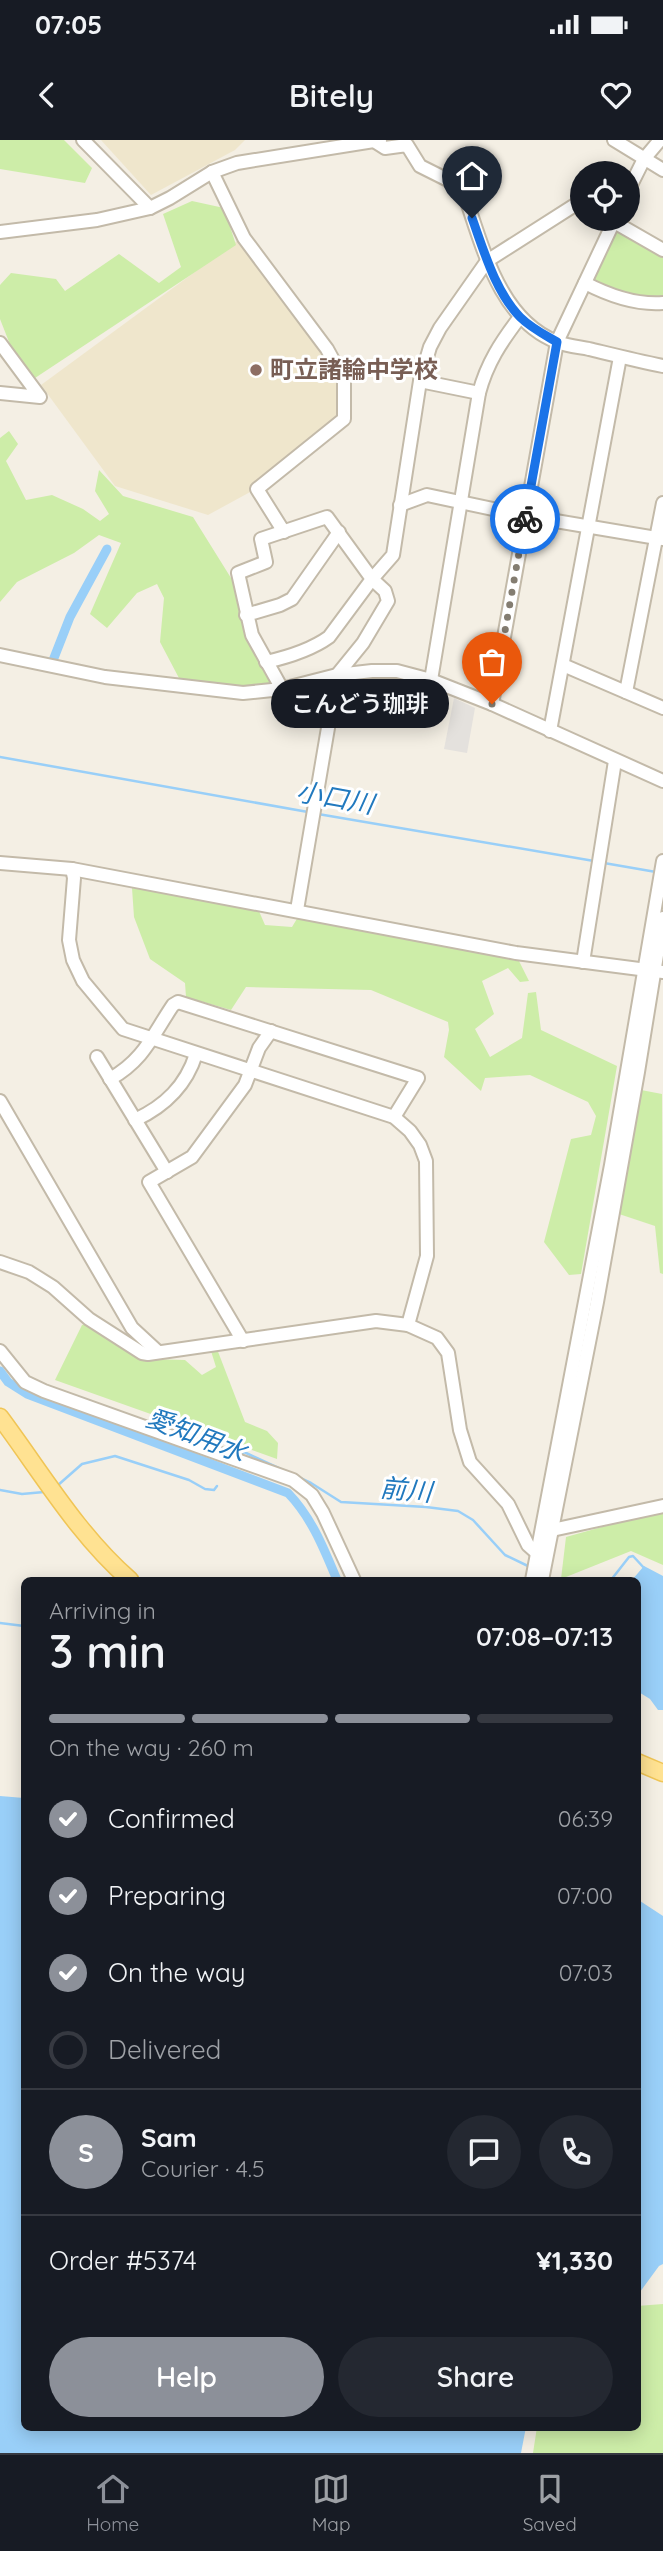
<!DOCTYPE html>
<meta charset="utf-8">
<style>
body{margin:0;font-family:Quicksand,"Noto Sans JP",sans-serif;background:#242831;color:#f1f3f6;height:100vh;display:flex;flex-direction:column;font-size:26px;white-space:nowrap}
*{box-sizing:border-box;margin:0}
p{font-size:23px;color:#9ea1a6}
.icon{flex:none;width:38px;height:38px;fill:none;stroke:currentColor;stroke-width:2;stroke-linecap:round;stroke-linejoin:round}
.map{position:relative;flex:1;overflow:hidden}
.sheet{position:absolute;left:21px;top:1437px;width:620px;height:854px;display:flex;flex-direction:column;background:#171b24;border-radius:10px;box-shadow:0 4px 18px #0003}
.sheet>*{flex:none}
.fabs{position:absolute;left:570px;top:21px;display:grid;gap:14px}
.fabs a{display:grid;place-items:center;width:70px;height:70px;border-radius:50%;background:#171b24;box-shadow:0 4px 18px #0003;font-size:35px}
.pin{position:absolute;display:grid;place-items:center;width:60px;height:60px;color:#fff;margin:-72px -30px;border-radius:50% 50% 50% 0;rotate:-45deg;box-shadow:0 0 7px #0007}
.pin .icon{rotate:45deg}
.courier{position:absolute;display:grid;place-items:center;width:70px;height:70px;margin:-35px;border:5px solid #1a73e8;border-radius:50%;background:#fff;color:#222;box-shadow:0 2px 9px #0007}
.bubble{position:absolute;height:49px;border-radius:24px;background:#171b24;box-shadow:0 4px 18px #0003;font-size:23px;font-weight:600;line-height:49px;text-align:center}
.head em{font-style:normal;font-weight:600}
.head div{display:flex;flex-direction:column-reverse}
.head{display:flex;align-items:center;justify-content:space-between;height:119px;padding:0 28px}
h1{font-size:46px;font-weight:600;line-height:52px}
.bar{display:grid;grid-template-columns:repeat(4,1fr);gap:10px 7px;align-content:center;height:84px;padding:0 28px}
.bar i{height:9px;border-radius:5px;background:#363941}
.bar .current{background:#8c9099}
.bar p{grid-column:span 4}
.line{display:flex;align-items:center;gap:18px;padding:0 28px;border-top:2px solid #363941}
.line div{flex:1}
.round{display:grid;place-items:center;flex:none;width:74px;height:74px;border-radius:37px;background:#242831}
ol{padding:0 28px;list-style:none}
li{display:flex;align-items:center;gap:21px;height:77px}
li p{margin-inline-start:auto}
li .icon{padding:7px;border-radius:50%;background:#8c9099;color:#fff;stroke-width:4}
li:last-child{color:#9ea1a6}
li i{width:38px;height:38px;border:4px solid #363941;border-radius:50%}
.cta{display:flex;gap:14px;margin-top:auto;padding:14px 28px}
.cta a{flex:1;height:80px;border-radius:42px;background:#8c9099;color:#fff;font-size:28px;font-weight:600;line-height:80px;text-align:center}
.cta a+a{background:#242831;color:#f1f3f6}
.status{display:flex;justify-content:space-between;align-items:center;height:49px;padding:0 35px;background:#171b24;direction:ltr}
.status svg{height:19px;fill:currentColor}
header{display:flex;justify-content:space-between;align-items:center;height:91px;padding:0 28px;background:#171b24;font-size:32px;font-weight:600}
.dock{display:flex;justify-content:space-around;align-items:center;height:98px;border-top:2px solid #363941;background:#171b24;font-size:19px;color:#9ea1a6}
.dock a{display:grid;justify-items:center;gap:4px}
.dock .current{color:#8c9099}
.map>svg:first-child{display:block}
</style>
<div class="status"><b>07:05</b><svg viewBox="0 0 49 12"><path d="M0 12V9h3v3zM5 12V6h3v6zM10 12V3h3v9zM15 12V0h3v12zM26 1h20v11H26zM47 4h2v5h-2z"/></svg></div>
<header><svg class="icon" aria-label="back" viewBox="0 0 24 24"><path d="M15 5l-7 7 7 7"/></svg>Bitely<svg class="icon" aria-label="heart" viewBox="0 0 24 24"><path d="M12 20l-8-8c-3-5 5-10 8-4 3-6 11-1 8 4z"/></svg></header>
<div class="map">
<svg width="663" height="2313" viewBox="0 0 663 2313">
<rect width="100%" height="100%" fill="#f4efe4"/>
<!-- education -->
<g fill="#efe6cc">
<path d="M 101,0 L 245,0 L 235,10 L 151,55 Z"/>
<path d="M 237,101 L 342,241 L 341,276 L 252,351 L 208,375 L 115,346 L 41,245 Z"/>
</g>
<!-- green -->
<g fill="#cdeda8">
<path d="M 0,0 L 64,0 L 92,28 L 85,43 L 0,29 Z"/>
<path d="M 192,61 L 224,68 L 236,105 L 35,238 L 11,207 L 0,179 L 0,145 L 11,133 L 56,139 L 65,151 L 119,114 L 159,143 L 181,127 L 163,74 Z"/>
<path d="M 617,91 L 663,118 L 663,156 C 641,161 617,151 595,145 L 591,141 Z"/>
<path d="M 9,291 L 18,304 L 6,321 L 26,360 L 52,355 L 83,369 L 100,381 L 109,374 L 95,351 L 99,330 L 123,356 L 193,377 L 236,446 L 273,541 L 271,545 L 223,546 L 180,540 L 160,502 L 164,458 L 157,444 L 137,453 L 107,488 L 90,474 L 121,403 L 99,395 L 74,413 L 17,442 L 0,462 L 0,298 Z"/>
<path d="M 132,748 L 258,769 L 265,785 L 292,787 L 298,777 L 518,819 L 529,841 L 520,842 L 508,828 L 482,841 L 494,874 L 475,889 L 490,917 L 522,898 L 528,853 L 536,852 L 541,890 L 617,926 L 581,1134 L 569,1135 L 544,1102 L 571,999 L 591,995 L 596,976 L 588,962 L 530,935 L 485,938 L 481,951 L 444,917 L 449,890 L 448,882 L 371,850 L 246,847 L 231,870 L 186,857 L 185,843 L 150,819 L 134,777 Z"/>
<path d="M 641,950 L 662,954 L 663,1134 L 660,1133 L 655,1086 L 619,1074 Z"/>
<path d="M 86,1184 L 147,1219 L 185,1220 L 202,1235 L 216,1227 L 211,1211 L 217,1209 L 245,1282 L 267,1291 L 278,1303 L 277,1319 L 55,1240 L 82,1185 Z"/>
<path d="M 663,1370 L 663,1425 L 631,1411 L 561,1439 L 566,1397 Z"/>
<path d="M 663,2164 L 663,2313 L 533,2313 L 537,2287 L 637,2287 L 637,2166 Z"/>
</g>
<!-- parking -->
<path fill="#e4e1dd" d="M 454,558 L 475,568 L 467,613 L 444,609 Z"/>
<!-- water -->
<g fill="#99cff8">
<path d="M 644,1426 L 663,1436 L 663,1570 L 658,1570 L 650,1559 L 637,1551 L 637,1440 L 632,1440 Z"/>
<path d="M 0,1656 L 24,1658 L 24,2287 L 526,2287 L 521,2313 L 0,2313 Z"/>
<path d="M 637,1759 L 663,1776 L 663,2124 L 659,2126 L 637,2156 Z"/>
</g>
<g fill="none" stroke-linecap="round" stroke-linejoin="round">
<!-- stream -->
<g stroke="#99cff8" stroke-width="2.5">
<path d="M 0,617 L 308,672"/>
<path d="M 318,674 L 594,721"/>
<path d="M 604,723 L 656,732"/>
<path d="M 242,1314 L 244,1312 L 311,1343 L 341,1362 L 426,1367 L 458,1371 L 473,1380 L 505,1415 L 530,1427"/>
<path d="M 57,1346 L 82,1324 L 115,1316 L 189,1340 L 205,1349 L 214,1350 L 217,1346"/>
<path d="M 0,1350 L 22,1354 L 44,1352"/>
<path d="M 611,1440 L 629,1417 L 633,1416 L 645,1429"/>
<path d="M 0,1483 L 24,1486"/>
</g>
<!-- canal -->
<g stroke="#99cff8" stroke-width="9">
<path d="M 52,523 L 70,477 L 107,409"/>
<path d="M 0,1231 L 8,1242 L 27,1254 L 288,1353 C 312,1378 324,1409 337,1440"/>
</g>
<!-- minor casing -->
<g stroke="#c3baa9" stroke-width="16">
<g id="minor">
<path d="M 83,0 L 150,68"/>
<path d="M 614,0 L 663,30"/>
<path d="M 374,1 L 385,8 L 407,5 L 420,26 L 456,44 L 465,56 C 483,108 500,180 557,202 C 567,206 579,207 589,209 C 614,215 638,221 663,226"/>
<path d="M 212,32 L 244,98 L 327,209 L 344,240 L 344,279 L 257,349 L 284,392"/>
<path d="M 628,51 L 644,19 L 660,0"/>
<path d="M 609,79 L 663,110"/>
<path d="M 0,92 L 97,80 L 150,68 L 170,58 L 212,32 L 237,23 L 380,0"/>
<path d="M 585,143 C 608,155 636,165 663,163"/>
<path d="M 0,203 L 40,257 L 0,253"/>
<path d="M 420,241 L 479,253"/>
<path d="M 400,365 L 427,355 L 526,376 L 663,399"/>
<path d="M 246,475 L 280,465 L 292,459 L 339,392"/>
<path d="M 0,515 L 105,537 L 243,553 L 282,549 L 337,535 L 372,531 L 397,531 L 431,540 L 492,564 L 663,641"/>
<path d="M 266,522 C 288,517 311,510 329,497 L 372,439 L 393,415 L 420,241 L 430,207 L 440,188 L 487,121 L 578,63 L 583,64"/>
<path d="M 563,525 L 663,568"/>
<path d="M 431,540 L 479,253 C 487,223 501,202 520,177"/>
<path d="M 282,549 L 252,495 L 238,433 L 266,422 L 261,399 L 327,377 L 372,439 L 385,451 L 388,461 L 363,503 L 337,535 L 297,770"/>
<path d="M 626,552 L 663,363"/>
<path d="M 492,564 L 557,202 L 615,79"/>
<path d="M 550,591 L 620,217"/>
<path d="M 0,723 L 72,729 L 516,813 L 663,832"/>
<path d="M 72,729 L 74,738 L 69,800 L 73,820 L 83,841 L 123,889 L 394,977 L 410,991 L 420,1005 L 426,1021 L 427,1116 L 408,1185"/>
<path d="M 583,822 L 615,621"/>
<path d="M 97,917 L 167,1032"/>
<path d="M 110,939 C 144,920 152,896 173,865 L 178,862 L 418,938 L 394,977"/>
<path d="M 0,961 L 132,1188 L 158,1212"/>
<path d="M 135,980 C 165,966 186,946 196,914"/>
<path d="M 0,1122 L 29,1132 L 53,1147 L 89,1179 L 142,1213 L 148,1214 L 376,1181 L 408,1185 L 437,1198 L 448,1213 L 460,1290 L 470,1322 L 508,1364 L 528,1405 L 537,1413"/>
<path d="M 243,1201 L 149,1042 L 192,1017 L 245,945 L 259,908 L 271,891"/>
<path d="M 0,1211 L 25,1242 L 44,1251 L 293,1340 L 312,1355 L 323,1373 L 354,1440"/>
<path d="M 552,1390 L 663,1366"/>
<path d="M 532,1440 L 611,1025 L 663,721"/>
<path d="M 542,1440 L 597,1162 L 638,932 L 663,778"/>
</g>
</g>
<!-- major casing -->
<g stroke="#f0c556" stroke-width="19">
<g id="major">
<path d="M 0,1277 C 41,1332 78,1395 130,1440"/>
<path d="M 637,1622 L 663,1633"/>
</g>
</g>
<!-- minor -->
<use href="#minor" stroke="#fff" stroke-width="12"/>
<!-- major -->
<use href="#major" stroke="#ffe292" stroke-width="16"/>
</g>
<g fill="none" stroke-linecap="round" stroke-linejoin="round">
<!-- done -->
<path stroke="#847d71" stroke-width="7" stroke-dasharray="0 12.6" d="M 492,564 L 525,379"/>
<!-- route -->
<path stroke="#1a73e8" stroke-width="9" d="M 472,78 C 484,111 495,151 520,177 C 531,188 545,195 557,202 L 525,379"/>
</g>
<!-- markers -->
<circle fill="#8d6e63" stroke="#fff" stroke-width="2.5" cx="256" cy="230" r="7"/>
<g text-anchor="middle" stroke-width="6" stroke-linejoin="round" paint-order="stroke">
<!-- education labels -->
<g font-size="24" font-weight="bold" fill="#785e54" stroke="#fff" text-anchor="start">
<text x="270" y="238">町立諸輪中学校</text>
</g>
<!-- water labels -->
<g font-size="26" font-style="italic" fill="#2179be" stroke="#fff">
<text transform="translate(335 658) rotate(10)" y="9">小口川</text>
<text transform="translate(196 1295) rotate(21)" y="9">愛知用水</text>
<text transform="translate(406 1350) rotate(5)" y="9">前川</text>
</g>
</g>
</svg>
<div class="fabs">
<a><svg class="icon" aria-label="locate" viewBox="0 0 24 24"><circle cx="12" cy="12" r="6"/><path d="M12 2v4M12 18v4M2 12h4M18 12h4"/></svg></a>
</div>
<div class="pin" style="left:492px;top:564px;background:#ea580c"><svg class="icon" aria-label="bag" viewBox="0 0 24 24"><path d="M5 8h14l-1 12H6zM9 8a3 3 0 0 1 6 0"/></svg></div>
<div class="pin" style="left:472px;top:78px;background:#1f2937"><svg class="icon" aria-label="home" viewBox="0 0 24 24"><path d="M3 11l9-7 9 7M6 9v11h12V9"/></svg></div>
<div class="courier" style="left:525px;top:379px"><svg class="icon" aria-label="bike" viewBox="0 0 24 24"><circle cx="6" cy="16" r="4"/><circle cx="18" cy="16" r="4"/><path d="M6 16l4-8h5l3 8M10 8l3 8H6M13 5h3"/></svg></div>
<div class="bubble" style="left:271px;top:539px;width:178px">こんどう珈琲</div>
<section class="sheet">
<div class="head"><div><h1>3 min</h1><p>Arriving in</p></div><em>07:08–07:13</em></div>
<div class="bar"><i class="current"></i><i class="current"></i><i class="current"></i><i></i><p>On the way · 260 m</p></div>
<ol>
<li><svg class="icon" aria-label="check" viewBox="0 0 24 24"><path d="M5 12l5 5 9-10"/></svg>Confirmed<p>06:39</p></li>
<li><svg class="icon" aria-label="check" viewBox="0 0 24 24"><path d="M5 12l5 5 9-10"/></svg>Preparing<p>07:00</p></li>
<li><svg class="icon" aria-label="check" viewBox="0 0 24 24"><path d="M5 12l5 5 9-10"/></svg>On the way<p>07:03</p></li>
<li><i></i>Delivered</li>
</ol>
<div class="line" style="height:126px"><b class="round" style="background:#8c9099;color:#fff">S</b><div><b>Sam</b><p>Courier · 4.5</p></div><a class="round"><svg class="icon" aria-label="chat" viewBox="0 0 24 24"><path d="M4 5h16v11H9l-5 4z"/></svg></a><a class="round"><svg class="icon" aria-label="phone" viewBox="0 0 24 24"><path d="M5 4h4l2 5-3 2q2 4 5 5l2-3 5 2v4C11 20 4 13 5 4z"/></svg></a></div>
<div class="line" style="height:91px"><div>Order #5374</div><b>¥1,330</b></div>
<div class="cta"><a>Help</a><a>Share</a></div>
</section>
</div>
<nav class="dock">
<a class="current"><svg class="icon" aria-label="home" viewBox="0 0 24 24"><path d="M3 11l9-7 9 7M6 9v11h12V9"/></svg>Home</a>
<a><svg class="icon" aria-label="map" viewBox="0 0 24 24"><path d="M3 6l6-2 6 2 6-2v14l-6 2-6-2-6 2zM9 4v14M15 6v14"/></svg>Map</a>
<a><svg class="icon" aria-label="saved" viewBox="0 0 24 24"><path d="M7 4h10v16l-5-4-5 4z"/></svg>Saved</a>
</nav>
